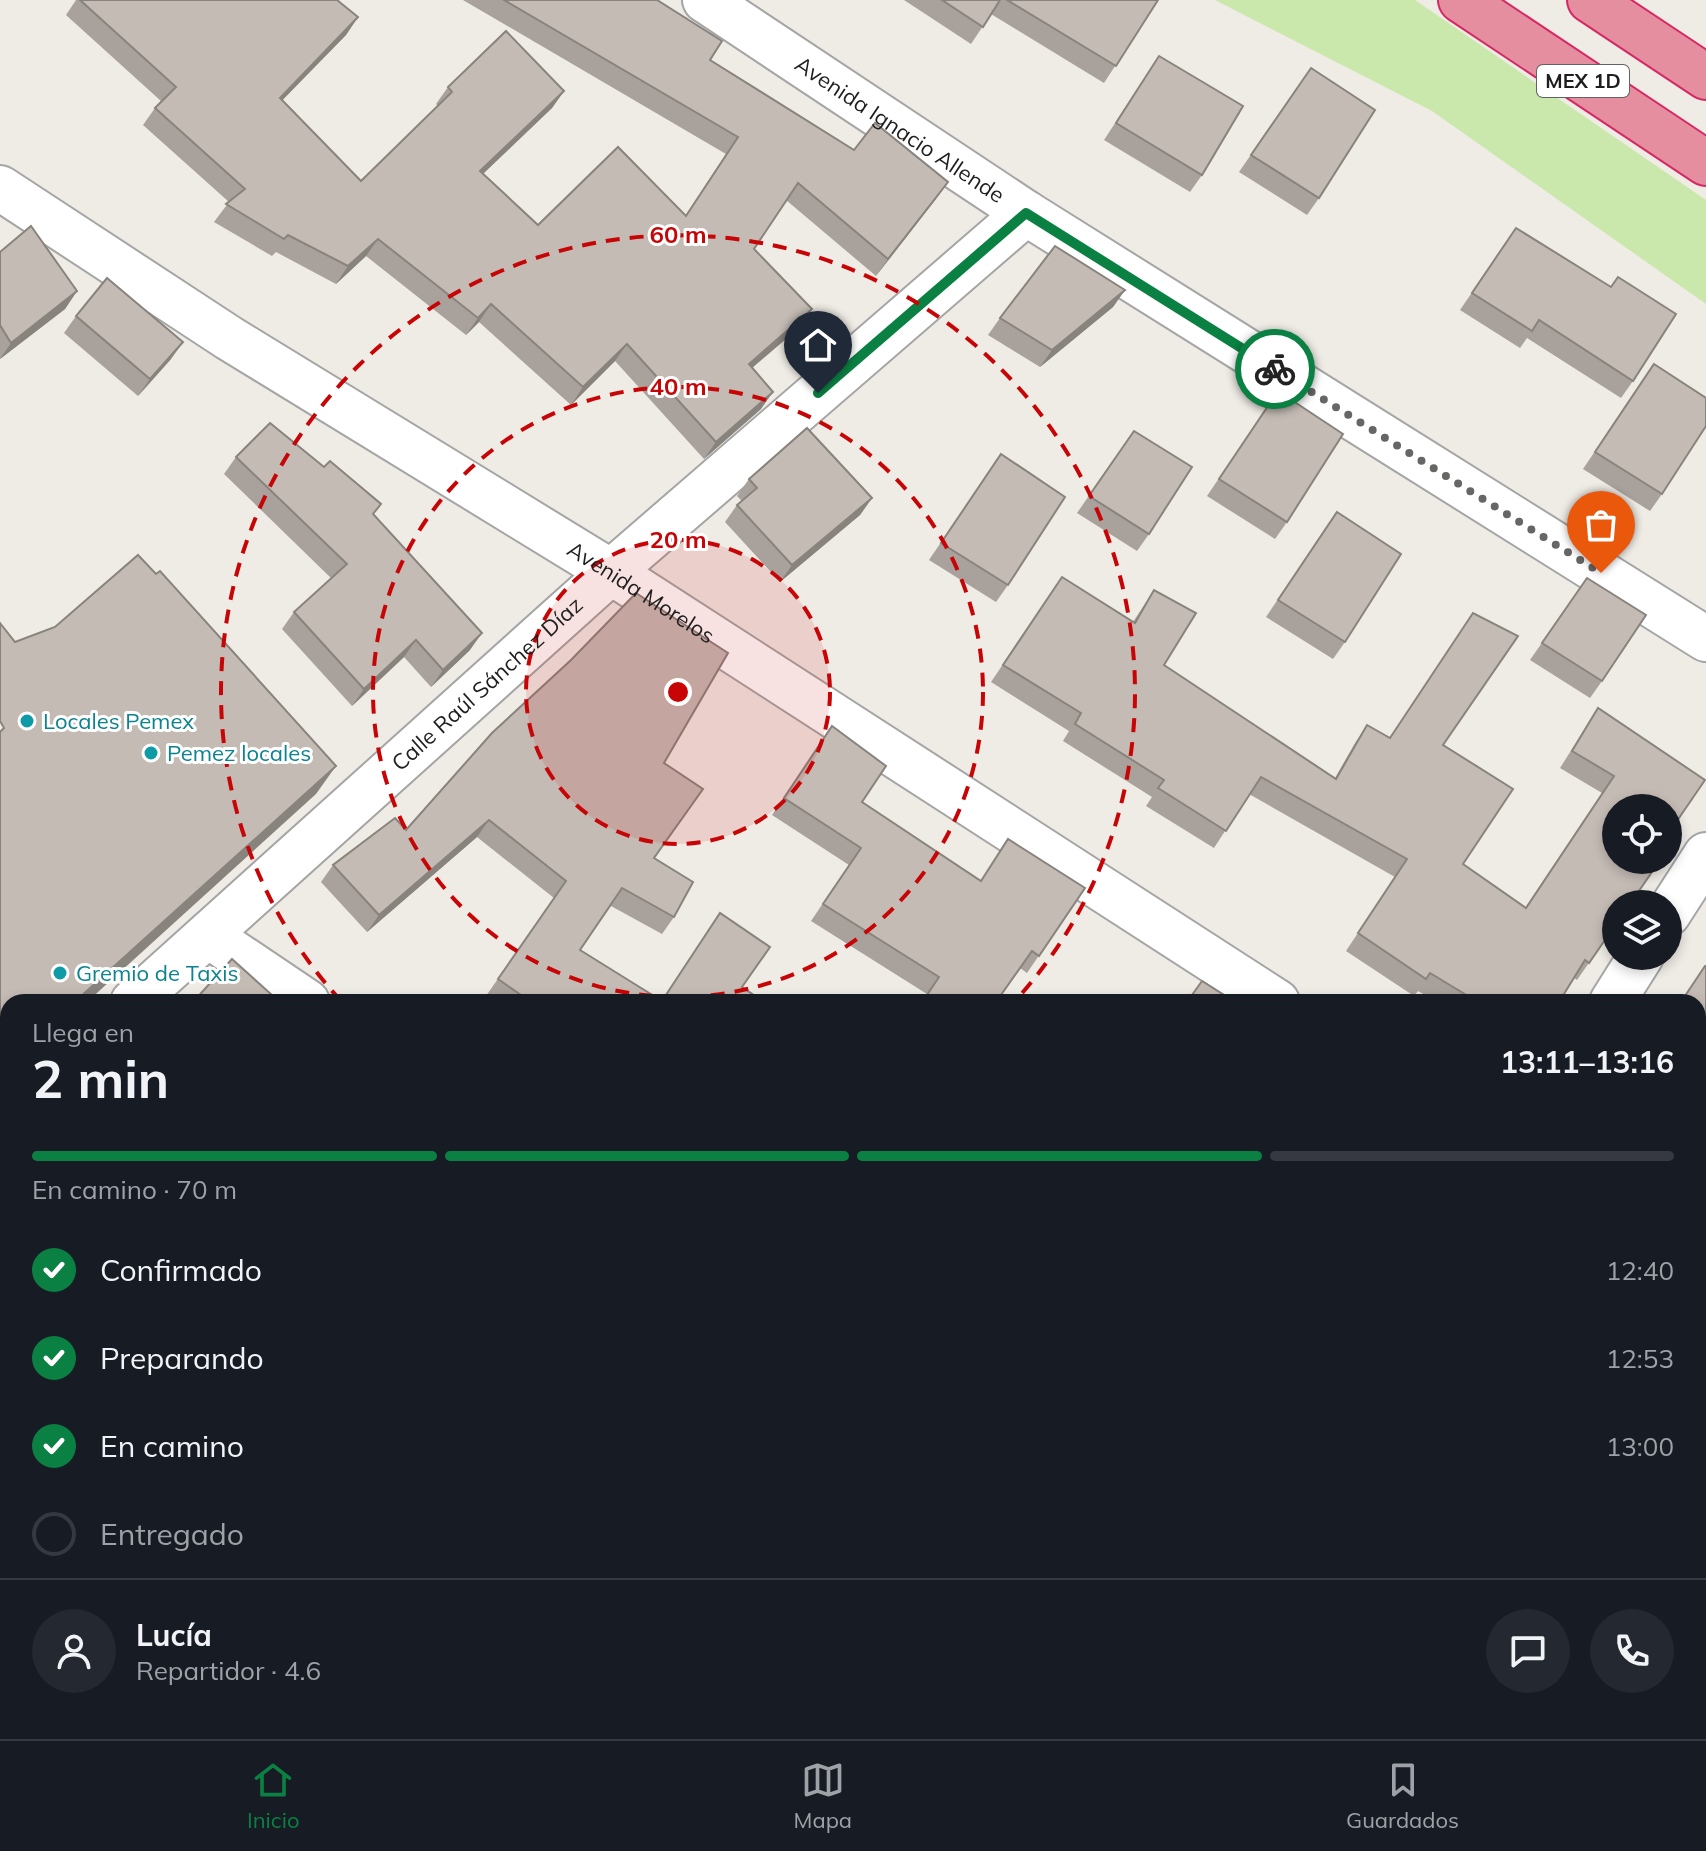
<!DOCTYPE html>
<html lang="es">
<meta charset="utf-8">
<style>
body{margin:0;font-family:Mulish,sans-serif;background:#242831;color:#f1f3f6;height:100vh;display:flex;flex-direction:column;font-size:30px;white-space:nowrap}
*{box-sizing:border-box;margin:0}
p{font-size:26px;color:#9ea1a6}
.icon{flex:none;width:44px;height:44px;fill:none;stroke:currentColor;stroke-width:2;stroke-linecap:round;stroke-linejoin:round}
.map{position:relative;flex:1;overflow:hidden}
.details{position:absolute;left:0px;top:994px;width:1706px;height:746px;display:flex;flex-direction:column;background:#171b24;border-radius:24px 24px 0 0;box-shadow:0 4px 12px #0003}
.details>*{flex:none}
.tools{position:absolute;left:1602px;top:794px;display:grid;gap:16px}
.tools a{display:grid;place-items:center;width:80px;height:80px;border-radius:50%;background:#171b24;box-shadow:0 4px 12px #0003;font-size:40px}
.pin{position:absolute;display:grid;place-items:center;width:68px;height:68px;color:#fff;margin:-82px -34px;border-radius:50% 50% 50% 0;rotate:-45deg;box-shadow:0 0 8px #0007}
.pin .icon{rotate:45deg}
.courier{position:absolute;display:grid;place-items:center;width:80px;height:80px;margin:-40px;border:6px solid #0b8043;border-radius:50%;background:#fff;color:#222;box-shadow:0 2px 10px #0007}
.head em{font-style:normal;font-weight:700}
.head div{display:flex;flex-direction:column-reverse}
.head{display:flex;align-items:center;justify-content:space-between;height:136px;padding:0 32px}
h1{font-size:52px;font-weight:700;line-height:60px}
.bar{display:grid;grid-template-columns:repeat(4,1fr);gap:12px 8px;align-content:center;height:96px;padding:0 32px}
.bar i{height:10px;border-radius:6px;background:#363941}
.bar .current{background:#0b8043}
.bar p{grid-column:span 4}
.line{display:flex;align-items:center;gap:20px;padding:0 32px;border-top:2px solid #363941}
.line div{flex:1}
.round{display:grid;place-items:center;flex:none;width:84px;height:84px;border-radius:42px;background:#242831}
ol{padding:0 32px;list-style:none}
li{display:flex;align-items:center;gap:24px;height:88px}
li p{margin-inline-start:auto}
li .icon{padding:8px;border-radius:50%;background:#0b8043;color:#fff;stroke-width:4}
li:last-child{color:#9ea1a6}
li i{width:44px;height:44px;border:4px solid #363941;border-radius:50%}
.menu{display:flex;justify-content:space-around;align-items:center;height:112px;border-top:2px solid #363941;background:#171b24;font-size:22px;color:#9ea1a6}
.menu a{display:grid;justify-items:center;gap:4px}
.menu .current{color:#0b8043}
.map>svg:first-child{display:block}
</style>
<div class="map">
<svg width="1706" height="1739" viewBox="0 0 1706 1739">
<rect width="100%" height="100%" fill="#efebe5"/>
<!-- education -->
<path fill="#fefede" d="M 1698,1555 L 1706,1560 L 1706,1739 L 1581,1739 L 1570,1732 L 1698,1732 Z"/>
<!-- grass -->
<path fill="#cae8ac" d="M 1215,0 L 1415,0 L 1706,200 L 1706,304 L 1432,111 Z"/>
<!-- park -->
<path fill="#c3f8c6" d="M 1698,1300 L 1706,1305 L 1706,1560 L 1698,1555 Z"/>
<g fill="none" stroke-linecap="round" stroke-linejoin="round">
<!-- minor casing -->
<g stroke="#a5a5a5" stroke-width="48">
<g id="minor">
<path id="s1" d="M 705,0 L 1026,213 L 1706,639"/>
<path id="s2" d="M 0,188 L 229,338 L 611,572 L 1277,1002"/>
<path d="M 1668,914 L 1706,855"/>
<path d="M 209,936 L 307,1002"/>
<path id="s3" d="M 133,1002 L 611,572 L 1026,213"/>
<path d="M 1612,1002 L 1641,956"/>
<path d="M 0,1118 L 8,1111"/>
<path d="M 1698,1270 L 1706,1275"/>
<path d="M 1423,1732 L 1434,1739"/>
<path d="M 1135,1739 L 1140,1732"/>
</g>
</g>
<!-- primary casing -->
<g stroke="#956404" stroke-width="48">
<g id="primary">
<path d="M 0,1553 L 8,1564"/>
<path d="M 0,1732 L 6,1739"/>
<path d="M 170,1732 L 178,1739"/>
</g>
</g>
<!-- motorway casing -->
<g stroke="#d62865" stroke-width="48">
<g id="motorway">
<path d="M 1461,0 L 1706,163"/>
<path d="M 1590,0 L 1706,77"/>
</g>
</g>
<!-- minor -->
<use href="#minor" stroke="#fff" stroke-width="44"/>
<!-- primary -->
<use href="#primary" stroke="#f9d29f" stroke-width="44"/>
<!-- motorway -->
<use href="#motorway" stroke="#e58e9f" stroke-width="44"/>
</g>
<!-- wall -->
<g fill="#a9a19b">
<path d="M 76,0 L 337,0 L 358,17 L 346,35 L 282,100 L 361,181 L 438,106 L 436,104 L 448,87 L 564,91 L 552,108 L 483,174 L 538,225 L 685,216 L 726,154 L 463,0 L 657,0 L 710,60 L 854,150 L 948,182 L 876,276 L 786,200 L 754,249 L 812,309 L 800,327 L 752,367 L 761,409 L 704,459 L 615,361 L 571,405 L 479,322 L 466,335 L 366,256 L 336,284 L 276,252 L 272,256 L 214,222 L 229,202 L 143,125 L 155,108 L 161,101 L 66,15 Z"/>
<path d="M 904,0 L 1158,0 L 1104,83 L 991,14 L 971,44 Z"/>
<path d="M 1159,56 L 1202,175 L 1190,192 L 1104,140 Z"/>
<path d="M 1311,68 L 1319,198 L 1307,215 L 1239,172 Z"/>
<path d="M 1516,228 L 1633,381 L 1621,398 L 1527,338 L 1520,348 L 1460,310 Z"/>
<path d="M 0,252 L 77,291 L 65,309 L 0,359 Z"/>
<path d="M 1125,290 L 1113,307 L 1040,367 L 988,335 L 1000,318 Z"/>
<path d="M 76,316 L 171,359 L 138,396 L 64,333 Z"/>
<path d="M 1654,364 L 1662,494 L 1650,511 L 1583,469 Z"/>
<path d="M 1278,391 L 1287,522 L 1275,539 L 1207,496 Z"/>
<path d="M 1134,431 L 1149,534 L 1137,551 L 1077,513 Z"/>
<path d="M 1001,454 L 1008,585 L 996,602 L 929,560 Z"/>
<path d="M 236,457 L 373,515 L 470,650 L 431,687 L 404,657 L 352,706 L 282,629 L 294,612 L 331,578 L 224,474 Z"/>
<path d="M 749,479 L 872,498 L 860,515 L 780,582 L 725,522 L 737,505 L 742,501 L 737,496 Z"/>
<path d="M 1337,512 L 1345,642 L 1333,659 L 1266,617 Z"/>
<path d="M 1062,577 L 1133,622 L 1154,590 L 1164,665 L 1335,778 L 1355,743 L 1367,725 L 1390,738 L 1443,745 L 1463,864 L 1525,908 L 1602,793 L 1560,768 L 1598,708 L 1668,808 L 1616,924 L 1577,980 L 1574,978 L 1559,1002 L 1437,1002 L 1418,991 L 1414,996 L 1346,951 L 1395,877 L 1249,794 L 1214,848 L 1146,806 L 1152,797 L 1063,741 L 1069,731 L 991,682 Z"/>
<path d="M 1587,578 L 1602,681 L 1590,698 L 1530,660 Z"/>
<path d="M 832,726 L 862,802 L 980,880 L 1085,888 L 1027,973 L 1020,968 L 997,1002 L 922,1002 L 927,994 L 811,921 L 849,865 L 772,815 Z"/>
<path d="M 664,763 L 654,858 L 674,917 L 662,934 L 611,906 L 580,950 L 661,1001 L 720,913 L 742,987 L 764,1002 L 495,1002 L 486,996 L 554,898 L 477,837 L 367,932 L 321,882 L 333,865 L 406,830 Z"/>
<path d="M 1706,966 L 1706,1156 L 1698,1152 L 1698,1002 Z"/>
<path d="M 387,1732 L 427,1732 L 422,1739 L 398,1739 Z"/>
<path d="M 1588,1732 L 1675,1732 L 1670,1739 L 1601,1739 Z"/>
</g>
<!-- shaded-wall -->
<g fill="#89837e">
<path d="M 358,17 L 346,35 L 268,115 L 280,98 Z"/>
<path d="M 564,91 L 552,108 L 468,188 L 480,171 Z"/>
<path d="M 948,182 L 936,199 L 876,276 L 888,259 Z"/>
<path d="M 378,239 L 366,256 L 336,284 L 348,266 Z"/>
<path d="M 1125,290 L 1113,307 L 1040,367 L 1052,350 Z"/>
<path d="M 77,291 L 65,309 L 0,359 L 11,343 Z"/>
<path d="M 491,304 L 479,322 L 466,335 L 478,318 Z"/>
<path d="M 812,309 L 800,327 L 737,381 L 749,364 Z"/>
<path d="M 183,342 L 171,359 L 138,396 L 150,379 Z"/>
<path d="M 627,344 L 615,361 L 571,405 L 583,387 Z"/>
<path d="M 773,392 L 761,409 L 704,459 L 716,442 Z"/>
<path d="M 872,498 L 860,515 L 780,582 L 792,565 Z"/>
<path d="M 482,633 L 470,650 L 431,687 L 443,670 Z"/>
<path d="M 416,640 L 404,657 L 352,706 L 364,689 Z"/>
<path d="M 336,766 L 316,794 L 87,1002 L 77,1002 L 80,997 Z"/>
<path d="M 489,820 L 477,837 L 367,932 L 379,915 Z"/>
<path d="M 8,1061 L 8,1072 L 0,1079 L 0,1068 Z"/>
<path d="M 8,1252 L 8,1260 L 0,1266 L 0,1258 Z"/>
</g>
<!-- building -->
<g fill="#c4bbb4" stroke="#89837e" stroke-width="2">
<path d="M 80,0 L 337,0 L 358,17 L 280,98 L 361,181 L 452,92 L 448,87 L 506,31 L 564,91 L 480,171 L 538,225 L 618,147 L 686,216 L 738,137 L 504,0 L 657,0 L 722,41 L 710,60 L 854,150 L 875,123 L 948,182 L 888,259 L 798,183 L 754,249 L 812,309 L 749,364 L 773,392 L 716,442 L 627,344 L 583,387 L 491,304 L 478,318 L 378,239 L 348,266 L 288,235 L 284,239 L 226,204 L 245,189 L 155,108 L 176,87 Z"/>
<path d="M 942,0 L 1000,0 L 983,27 Z"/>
<path d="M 1007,0 L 1158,0 L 1116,66 Z"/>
<path d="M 1159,56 L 1243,106 L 1202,175 L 1116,123 Z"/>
<path d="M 1311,68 L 1375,110 L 1319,198 L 1251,155 Z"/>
<path d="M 31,226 L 77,291 L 11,343 L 0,325 L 0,252 Z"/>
<path d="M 1516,228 L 1611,287 L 1618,277 L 1676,314 L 1633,381 L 1539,320 L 1532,331 L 1472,293 Z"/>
<path d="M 1055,246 L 1125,290 L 1052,350 L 1000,318 Z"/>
<path d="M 107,278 L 183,342 L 150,379 L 76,316 Z"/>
<path d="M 1654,364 L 1706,398 L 1706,426 L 1662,494 L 1595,452 Z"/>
<path d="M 1278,391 L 1343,434 L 1287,522 L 1219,479 Z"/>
<path d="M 270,423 L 324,467 L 330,461 L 381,504 L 373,514 L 482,633 L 443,670 L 416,640 L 364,689 L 294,612 L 347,564 L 236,457 Z"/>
<path d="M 807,428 L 872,498 L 792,565 L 737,505 L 757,488 L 749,479 Z"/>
<path d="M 1134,431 L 1192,467 L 1149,534 L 1089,496 Z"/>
<path d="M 1001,454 L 1065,497 L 1008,585 L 941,543 Z"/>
<path d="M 1337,512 L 1401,554 L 1345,642 L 1278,600 Z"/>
<path d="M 138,555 L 156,574 L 160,571 L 336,766 L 80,997 L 85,1002 L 8,1002 L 8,1061 L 0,1068 L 0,732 L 4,728 L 0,721 L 0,623 L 15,642 L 55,627 Z"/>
<path d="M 1062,577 L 1135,623 L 1154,590 L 1196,613 L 1164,665 L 1336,779 L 1367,725 L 1390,738 L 1473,613 L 1518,636 L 1443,745 L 1513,789 L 1463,864 L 1526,908 L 1614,776 L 1572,751 L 1598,708 L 1705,780 L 1668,834 L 1668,808 L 1616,808 L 1616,860 L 1650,860 L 1647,864 L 1654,869 L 1630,904 L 1616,904 L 1616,924 L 1589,963 L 1585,960 L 1559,1002 L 1478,1002 L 1430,973 L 1426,979 L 1358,933 L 1407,859 L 1261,777 L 1226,831 L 1158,788 L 1164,780 L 1075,724 L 1081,713 L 1003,665 Z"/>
<path d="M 1587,578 L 1646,615 L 1602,681 L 1542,643 Z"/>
<path d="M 636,593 L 728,653 L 664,763 L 703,789 L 654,858 L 693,882 L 674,917 L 622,888 L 580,950 L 662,1001 L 720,913 L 770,947 L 742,987 L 764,1002 L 531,1002 L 498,979 L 566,881 L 489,820 L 379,915 L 333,865 L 395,818 L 406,830 L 492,733 L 571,660 Z"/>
<path d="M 832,726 L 886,766 L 862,802 L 981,881 L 1008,839 L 1085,888 L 1039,956 L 1032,951 L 996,1002 L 931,1002 L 925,998 L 939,977 L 823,904 L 861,848 L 784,798 Z"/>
<path d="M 232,959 L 272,995 L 266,1002 L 193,1002 Z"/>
<path d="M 1705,966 L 1706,966 L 1706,1132 L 1698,1127 L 1698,1037 L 1706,1025 L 1698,1020 L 1698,1002 L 1681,1002 Z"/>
<path d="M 1202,981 L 1235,1002 L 1187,1002 Z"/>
<path d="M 8,1172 L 8,1252 L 0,1258 L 0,1178 Z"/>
<path d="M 1698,1656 L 1706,1661 L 1706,1683 L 1698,1696 Z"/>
<path d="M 545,1732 L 804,1732 L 815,1739 L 541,1739 Z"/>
<path d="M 973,1732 L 1028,1732 L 1023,1739 L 968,1739 Z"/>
<path d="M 1272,1732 L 1379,1732 L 1374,1739 L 1268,1739 Z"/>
<path d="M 1632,1732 L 1675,1732 L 1670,1739 L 1644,1739 Z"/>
</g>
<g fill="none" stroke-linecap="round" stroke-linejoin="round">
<!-- done -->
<path stroke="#676664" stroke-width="8" stroke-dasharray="0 14.4" d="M 1275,369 L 1601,573"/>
<!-- route -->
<path stroke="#0b8043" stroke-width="10" d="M 818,393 L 1026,213 L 1275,369"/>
</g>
<!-- distance rings -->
<circle cx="678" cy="692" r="152" fill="#c80506" fill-opacity=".12"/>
<g fill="none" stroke="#c80506" stroke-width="4" stroke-dasharray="14 10">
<circle cx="678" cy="692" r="152"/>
<circle cx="678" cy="692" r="305"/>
<path d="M341 1001A457 457 0 1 1 1015 1001"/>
</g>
<!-- markers -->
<g fill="#0f9aa8" stroke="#fff" stroke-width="3">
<circle cx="27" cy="721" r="8"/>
<circle cx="151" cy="753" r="8"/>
<circle cx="60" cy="973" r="8"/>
</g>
<g text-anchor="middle" stroke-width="6" stroke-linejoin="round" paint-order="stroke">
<!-- shield labels -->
<rect fill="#fff" stroke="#626262" stroke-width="2" x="1537" y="65" width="92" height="32" rx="6"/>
<g font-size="20" font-weight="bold" fill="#1e1e1e">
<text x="1583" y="88">MEX 1D</text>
</g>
<!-- street labels -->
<g font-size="22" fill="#1e1e1e" stroke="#fff">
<text dy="8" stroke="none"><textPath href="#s1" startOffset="234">Avenida Ignacio Allende</textPath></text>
<text dy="8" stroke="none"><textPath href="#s2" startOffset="758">Avenida Morelos</textPath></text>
<text dy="8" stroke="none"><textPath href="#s3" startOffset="476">Calle Raúl Sánchez Díaz</textPath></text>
</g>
<!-- culture labels -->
<g font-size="22" fill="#0d838f" stroke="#fff" text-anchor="start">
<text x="43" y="729">Locales Pemex</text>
<text x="167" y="761">Pemez locales</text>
<text x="76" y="981">Gremio de Taxis</text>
</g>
</g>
<circle cx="678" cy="692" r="12" fill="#c80506" stroke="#fff" stroke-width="4"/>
<g font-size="24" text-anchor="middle" font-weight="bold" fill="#c80506" stroke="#fff" stroke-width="6" stroke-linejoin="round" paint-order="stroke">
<text x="678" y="243">60 m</text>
<text x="678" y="395">40 m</text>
<text x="678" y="548">20 m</text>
</g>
</svg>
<div class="tools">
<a><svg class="icon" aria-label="locate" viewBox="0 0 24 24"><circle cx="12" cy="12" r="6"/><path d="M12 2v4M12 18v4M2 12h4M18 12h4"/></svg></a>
<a><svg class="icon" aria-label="layers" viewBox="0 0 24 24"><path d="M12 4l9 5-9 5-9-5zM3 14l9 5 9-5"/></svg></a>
</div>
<div class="pin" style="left:1601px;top:573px;background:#ea580c"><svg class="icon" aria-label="bag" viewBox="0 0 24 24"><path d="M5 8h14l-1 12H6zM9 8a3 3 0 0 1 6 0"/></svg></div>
<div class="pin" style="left:818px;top:393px;background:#1f2937"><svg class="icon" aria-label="home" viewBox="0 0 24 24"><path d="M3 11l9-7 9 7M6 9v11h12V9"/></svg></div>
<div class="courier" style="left:1275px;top:369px"><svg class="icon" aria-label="bike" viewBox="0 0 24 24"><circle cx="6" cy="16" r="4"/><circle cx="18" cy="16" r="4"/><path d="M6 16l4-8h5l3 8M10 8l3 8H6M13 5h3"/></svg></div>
<section class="details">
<div class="head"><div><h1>2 min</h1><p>Llega en</p></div><em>13:11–13:16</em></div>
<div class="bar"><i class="current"></i><i class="current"></i><i class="current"></i><i></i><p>En camino · 70 m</p></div>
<ol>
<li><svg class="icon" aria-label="check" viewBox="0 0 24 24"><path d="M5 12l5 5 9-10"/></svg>Confirmado<p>12:40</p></li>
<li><svg class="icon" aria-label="check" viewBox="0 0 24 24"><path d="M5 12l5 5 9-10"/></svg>Preparando<p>12:53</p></li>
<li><svg class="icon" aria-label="check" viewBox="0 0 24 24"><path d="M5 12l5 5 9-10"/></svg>En camino<p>13:00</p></li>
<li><i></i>Entregado</li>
</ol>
<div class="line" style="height:144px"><a class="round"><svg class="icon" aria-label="person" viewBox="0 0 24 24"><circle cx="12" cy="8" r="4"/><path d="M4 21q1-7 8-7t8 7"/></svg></a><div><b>Lucía</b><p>Repartidor · 4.6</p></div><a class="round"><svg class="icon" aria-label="chat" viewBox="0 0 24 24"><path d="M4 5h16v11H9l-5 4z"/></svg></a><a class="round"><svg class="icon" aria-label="phone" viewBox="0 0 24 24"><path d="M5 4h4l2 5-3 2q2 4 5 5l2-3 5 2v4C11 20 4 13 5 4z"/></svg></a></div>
</section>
</div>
<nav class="menu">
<a class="current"><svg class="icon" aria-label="home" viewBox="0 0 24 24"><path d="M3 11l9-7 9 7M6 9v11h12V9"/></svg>Inicio</a>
<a><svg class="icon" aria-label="map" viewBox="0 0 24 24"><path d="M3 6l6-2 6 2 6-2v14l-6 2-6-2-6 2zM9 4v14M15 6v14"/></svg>Mapa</a>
<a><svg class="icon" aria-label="saved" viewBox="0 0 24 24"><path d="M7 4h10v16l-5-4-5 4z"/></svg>Guardados</a>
</nav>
